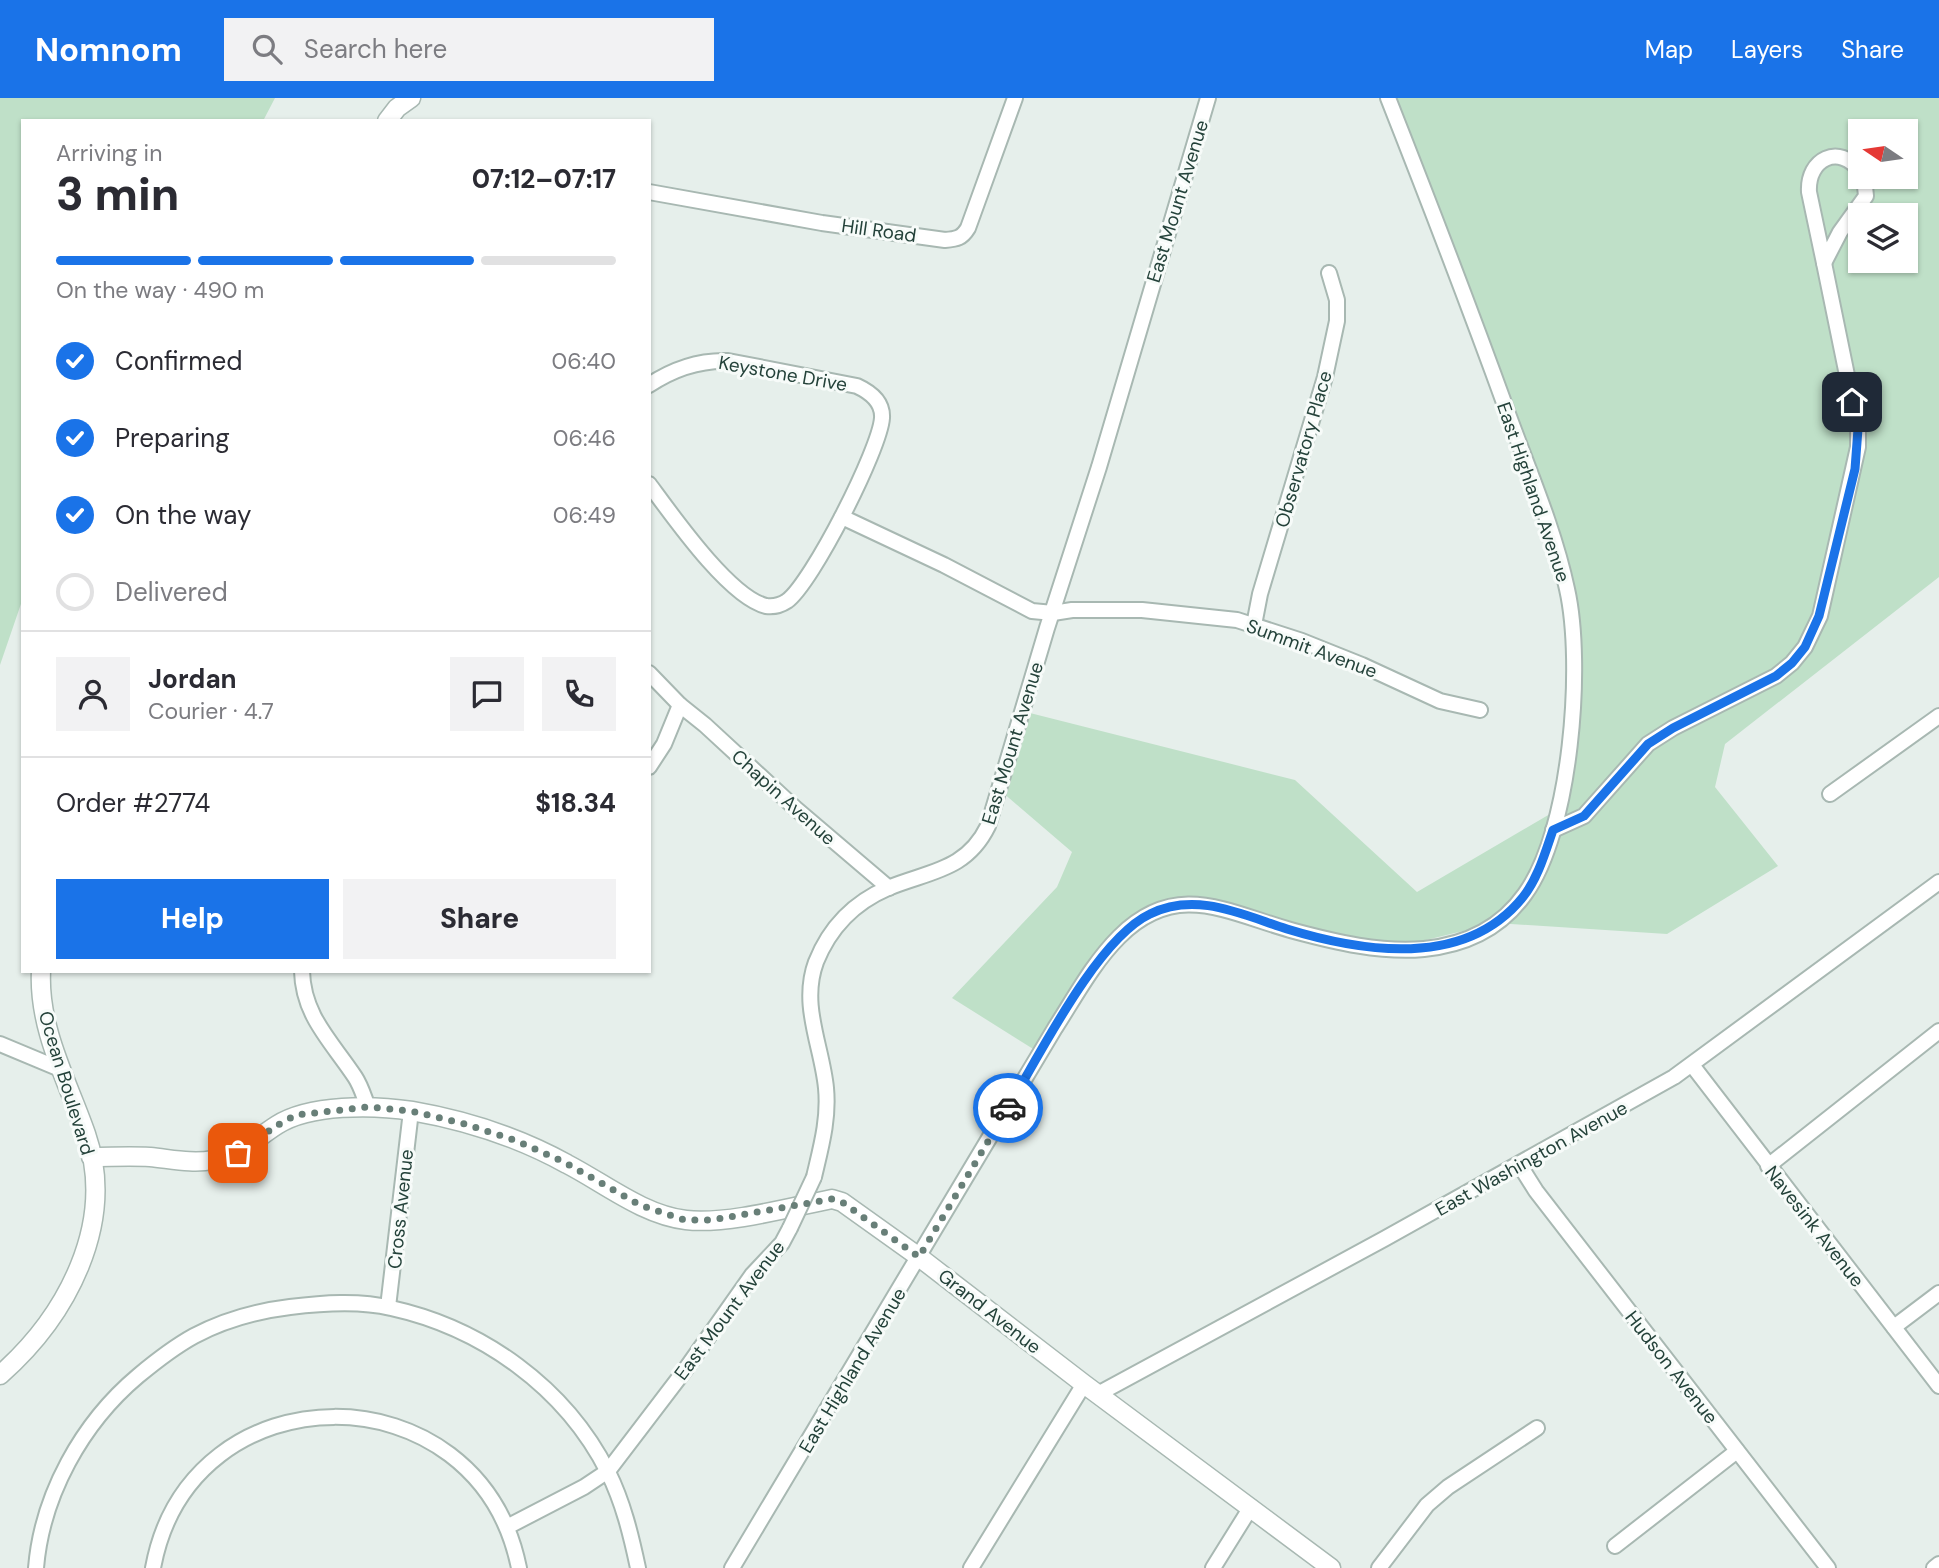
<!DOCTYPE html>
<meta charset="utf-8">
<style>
body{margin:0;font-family:"DM Sans",sans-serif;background:#f2f2f3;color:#2b2b33;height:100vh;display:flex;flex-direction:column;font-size:26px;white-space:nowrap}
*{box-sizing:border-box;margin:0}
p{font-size:23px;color:#7c7c81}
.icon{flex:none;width:38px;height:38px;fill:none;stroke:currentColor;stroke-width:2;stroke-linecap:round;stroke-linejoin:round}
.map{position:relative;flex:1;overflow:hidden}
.side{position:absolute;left:21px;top:21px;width:630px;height:854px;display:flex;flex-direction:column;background:#fff;border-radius:0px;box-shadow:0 2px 5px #0004}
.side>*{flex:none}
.needle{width:46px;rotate:283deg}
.fabs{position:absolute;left:1848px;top:21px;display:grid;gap:14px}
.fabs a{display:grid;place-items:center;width:70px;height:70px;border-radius:0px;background:#fff;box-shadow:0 2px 5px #0004;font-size:35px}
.pin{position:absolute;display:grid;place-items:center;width:60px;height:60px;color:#fff;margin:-30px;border-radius:14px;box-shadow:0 4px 10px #0006}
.courier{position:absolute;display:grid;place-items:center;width:70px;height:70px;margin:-35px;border:5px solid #1a73e8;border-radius:50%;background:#fff;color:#222;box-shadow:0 2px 9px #0007}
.summary em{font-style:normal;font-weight:800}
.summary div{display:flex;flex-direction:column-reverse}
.summary{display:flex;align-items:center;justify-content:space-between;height:119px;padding:0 35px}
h1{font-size:46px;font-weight:800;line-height:52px}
.bar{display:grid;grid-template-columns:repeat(4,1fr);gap:10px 7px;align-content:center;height:84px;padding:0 35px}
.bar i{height:9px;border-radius:5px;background:#e1e1e2}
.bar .current{background:#1a73e8}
.bar p{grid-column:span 4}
.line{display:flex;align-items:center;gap:18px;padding:0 35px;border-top:2px solid #e1e1e2}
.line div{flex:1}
.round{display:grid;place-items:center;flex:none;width:74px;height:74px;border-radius:0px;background:#f2f2f3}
ol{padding:0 35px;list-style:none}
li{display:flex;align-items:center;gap:21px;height:77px}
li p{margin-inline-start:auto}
li .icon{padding:7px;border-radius:50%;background:#1a73e8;color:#fff;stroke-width:4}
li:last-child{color:#7c7c81}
li i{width:38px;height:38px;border:4px solid #e1e1e2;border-radius:50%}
.primary-button{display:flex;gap:14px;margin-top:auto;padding:14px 35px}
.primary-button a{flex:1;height:80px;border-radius:0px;background:#1a73e8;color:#fff;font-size:28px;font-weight:800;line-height:80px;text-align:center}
.primary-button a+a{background:#f2f2f3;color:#2b2b33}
header{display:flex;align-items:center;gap:42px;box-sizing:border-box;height:98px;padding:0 35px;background:#1a73e8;color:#fff}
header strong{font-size:33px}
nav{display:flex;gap:38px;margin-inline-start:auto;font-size:24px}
.search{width:490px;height:63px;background:#f2f2f3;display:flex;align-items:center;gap:18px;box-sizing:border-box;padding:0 24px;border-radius:0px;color:#7c7c81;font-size:26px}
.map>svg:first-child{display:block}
</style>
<header>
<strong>Nomnom</strong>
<div class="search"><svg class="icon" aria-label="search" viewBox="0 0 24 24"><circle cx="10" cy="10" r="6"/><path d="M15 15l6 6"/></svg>Search here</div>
<nav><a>Map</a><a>Layers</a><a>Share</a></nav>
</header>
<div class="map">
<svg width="1939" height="1470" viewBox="0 0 1939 1470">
<rect width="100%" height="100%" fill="#e6efeb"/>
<!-- green -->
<g fill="#bfe0c8" fill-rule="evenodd">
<path d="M 0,0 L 275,0 L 263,23 L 23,23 L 23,500 L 0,567 Z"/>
<path d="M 1389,0 L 1939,0 L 1939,479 L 1725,646 L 1715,689 L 1778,768 L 1667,836 L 1496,825 L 1393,850 L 1174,809 L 1107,846 L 1038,954 L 952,900 L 1057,789 L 1072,754 L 1002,694 L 1026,614 L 1295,682 L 1417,794 L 1567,706 L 1568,501 ZM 1860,33 L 1906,33 L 1906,79 L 1860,79 ZM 1860,117 L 1906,117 L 1906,163 L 1860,163 Z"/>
</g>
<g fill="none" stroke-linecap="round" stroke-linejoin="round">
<!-- minor casing -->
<g stroke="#a8b8b2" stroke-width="18">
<g id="minor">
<path d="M 1860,73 C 1839,45 1807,61 1809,94 L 1824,165 L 1840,134 L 1866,98 L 1864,79"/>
<path d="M 649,94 L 822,125 L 945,142 C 957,141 962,140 968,130 L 1015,0"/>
<path d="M 649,287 C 673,271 699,262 728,263 L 857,288 C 870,294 883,304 882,320 C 880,351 812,485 787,503 C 781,507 773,509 766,508 C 729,499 672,417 649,386"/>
<path d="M 842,419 L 944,467 L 1032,513 L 1053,515 L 1072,512 L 1142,512 L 1237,522 L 1302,543 L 1362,567 L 1440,603 L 1480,612"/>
<path d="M 1254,527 L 1260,496 L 1325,279 L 1337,223 L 1337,202 L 1329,175"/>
<path d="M 649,575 L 680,607 L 664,646 L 649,669"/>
<path d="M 680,607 L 705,627 L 795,710 L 889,790"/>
<path d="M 1830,696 L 1939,618"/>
<path d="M 1553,732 L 1584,718 L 1648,646 L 1673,630 L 1776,578 L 1792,565 L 1805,549 L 1820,518 L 1858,349 L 1858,331 L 1824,165"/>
<path d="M 302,873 C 303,918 332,944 355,979 C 361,988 364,999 368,1009"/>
<path d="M 0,946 L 60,971"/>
<path d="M 1692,967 L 1939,1288"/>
<path d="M 1519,1066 L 1536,1093 L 1828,1470"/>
<path d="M 1768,1068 L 1939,933"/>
<path d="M 814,1079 C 821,1049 829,1021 826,990 C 822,948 800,907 816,864 C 830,829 853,805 888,790 C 929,773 966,773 988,728 L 1047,530 L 1099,369 L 1208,0"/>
<path d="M 388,1209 L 411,1013"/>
<path d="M 1894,1229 L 1939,1195"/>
<path d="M 1098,1296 L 1384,1141 L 1674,979 L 1939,784"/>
<path d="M 507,1429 L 584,1389 L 608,1373 L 685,1272 L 752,1177 L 782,1145 L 790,1130"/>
<path d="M 1615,1448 L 1737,1353"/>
<path d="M 36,1470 C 42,1397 82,1325 138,1278 C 156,1263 174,1249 194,1238 C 224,1222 257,1213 290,1209 C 322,1205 359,1202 391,1210 C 482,1230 565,1289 608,1374 C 623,1404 631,1437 638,1470"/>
<path d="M 153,1470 C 190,1269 478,1268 519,1470"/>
<path d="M 732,1470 L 1055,930 C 1075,899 1093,865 1119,839 C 1177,781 1228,815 1294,833 C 1335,844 1381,855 1424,851 C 1465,847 1501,830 1525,796 C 1571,733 1584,566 1567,491 C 1554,430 1528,371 1507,313 C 1469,208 1429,104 1388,0"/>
<path d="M 971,1470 L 1084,1286"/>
<path d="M 1213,1470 L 1251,1409"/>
<path d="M 1379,1470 L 1427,1407 L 1448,1389 L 1537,1330"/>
<path d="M 1934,1470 L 1939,1466"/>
</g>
</g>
<!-- tertiary casing -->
<g stroke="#a8b8b2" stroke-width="21">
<g id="tertiary">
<path d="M 387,23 L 397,10 L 411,0"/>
<path d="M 91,1059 C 111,1059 130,1058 150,1059 C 171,1061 192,1066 213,1062 C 240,1057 255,1041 277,1027 C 310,1006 373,1007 412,1013 C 464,1022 520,1040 567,1066 C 604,1085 643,1117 686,1122 C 725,1127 792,1109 832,1101 L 842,1104 L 919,1159 L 1084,1286 L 1331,1470"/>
<path d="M 0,1277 C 66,1219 117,1126 86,1036 C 68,984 38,931 41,873"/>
</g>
</g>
<!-- minor -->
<use href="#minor" stroke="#fff" stroke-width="14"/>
<!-- tertiary -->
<use href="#tertiary" stroke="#fff" stroke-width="18"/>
<!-- minor-bridge casing -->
<g stroke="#a8b8b2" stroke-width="18" stroke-linecap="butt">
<path id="minor-bridge" d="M 790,1130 L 814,1079"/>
</g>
<!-- minor-bridge -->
<use href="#minor-bridge" stroke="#fff" stroke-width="14"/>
</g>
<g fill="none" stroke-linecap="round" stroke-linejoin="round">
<!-- done -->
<path stroke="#687f78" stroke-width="7" stroke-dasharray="0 12.6" d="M 238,1055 L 276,1028 L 296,1017 L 368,1009 L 411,1013 L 465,1026 L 517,1043 L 564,1064 L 640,1107 L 685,1122 L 712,1122 L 832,1101 L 842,1104 L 919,1159 L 1008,1010"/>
<!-- route -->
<path stroke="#1a73e8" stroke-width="9" d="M 1008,1010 C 1039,958 1097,841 1150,816 C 1196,793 1243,817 1287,831 C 1365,855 1466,870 1523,799 C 1538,780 1545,755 1553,732 L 1584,718 L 1648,646 L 1673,630 L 1776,578 L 1792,565 L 1805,549 L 1819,518 L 1855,371 L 1858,331 L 1852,304"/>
</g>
<g text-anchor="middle" stroke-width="6" stroke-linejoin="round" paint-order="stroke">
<!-- street labels -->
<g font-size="19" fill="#24423a" stroke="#f7fbf9">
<text transform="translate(1177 103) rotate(-73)" y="7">East Mount Avenue</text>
<text transform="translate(879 132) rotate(8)" y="7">Hill Road</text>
<text transform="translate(783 275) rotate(10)" y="7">Keystone Drive</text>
<text transform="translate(1303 351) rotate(-74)" y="7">Observatory Place</text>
<text transform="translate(1534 394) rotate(71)" y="7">East Highland Avenue</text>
<text transform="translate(1312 550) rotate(20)" y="7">Summit Avenue</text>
<text transform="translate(1012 645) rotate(-73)" y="7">East Mount Avenue</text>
<text transform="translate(784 699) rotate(42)" y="7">Chapin Avenue</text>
<text transform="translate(67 985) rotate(73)" y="7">Ocean Boulevard</text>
<text transform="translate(1531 1060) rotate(-29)" y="7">East Washington Avenue</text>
<text transform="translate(400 1111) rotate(-84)" y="7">Cross Avenue</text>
<text transform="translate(1815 1128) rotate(52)" y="7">Navesink Avenue</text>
<text transform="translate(729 1212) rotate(-53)" y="7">East Mount Avenue</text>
<text transform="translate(990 1213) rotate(38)" y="7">Grand Avenue</text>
<text transform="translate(1672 1269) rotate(52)" y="7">Hudson Avenue</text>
<text transform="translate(852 1272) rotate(-59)" y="7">East Highland Avenue</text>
</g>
</g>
</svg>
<div class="fabs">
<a><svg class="needle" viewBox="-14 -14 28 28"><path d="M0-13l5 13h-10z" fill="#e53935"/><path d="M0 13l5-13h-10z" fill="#7c7c81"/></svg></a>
<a><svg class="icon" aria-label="layers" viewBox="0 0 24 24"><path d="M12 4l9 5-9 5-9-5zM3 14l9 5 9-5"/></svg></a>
</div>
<div class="pin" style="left:238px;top:1055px;background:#ea580c"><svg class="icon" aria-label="bag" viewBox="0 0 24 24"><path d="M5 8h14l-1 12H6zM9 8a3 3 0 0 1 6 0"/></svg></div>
<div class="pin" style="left:1852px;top:304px;background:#1f2937"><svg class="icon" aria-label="home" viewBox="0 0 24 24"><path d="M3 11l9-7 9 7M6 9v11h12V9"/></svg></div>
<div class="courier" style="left:1008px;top:1010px"><svg class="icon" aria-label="car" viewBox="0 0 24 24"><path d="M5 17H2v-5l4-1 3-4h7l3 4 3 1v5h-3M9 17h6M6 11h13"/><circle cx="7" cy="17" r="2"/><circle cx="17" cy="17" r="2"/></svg></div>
<section class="side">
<div class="summary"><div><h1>3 min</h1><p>Arriving in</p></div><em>07:12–07:17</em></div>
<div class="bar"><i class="current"></i><i class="current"></i><i class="current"></i><i></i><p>On the way · 490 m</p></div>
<ol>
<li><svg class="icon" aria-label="check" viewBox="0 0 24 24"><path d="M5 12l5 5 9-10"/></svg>Confirmed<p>06:40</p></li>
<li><svg class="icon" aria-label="check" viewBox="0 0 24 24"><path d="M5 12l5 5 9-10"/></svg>Preparing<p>06:46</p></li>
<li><svg class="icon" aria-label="check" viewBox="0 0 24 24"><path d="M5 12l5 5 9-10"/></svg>On the way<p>06:49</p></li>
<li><i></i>Delivered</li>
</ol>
<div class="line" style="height:126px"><a class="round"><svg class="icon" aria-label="person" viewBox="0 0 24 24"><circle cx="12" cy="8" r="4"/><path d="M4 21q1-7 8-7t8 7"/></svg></a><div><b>Jordan</b><p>Courier · 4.7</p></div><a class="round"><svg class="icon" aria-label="chat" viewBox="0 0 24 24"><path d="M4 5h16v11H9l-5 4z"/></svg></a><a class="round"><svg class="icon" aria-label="phone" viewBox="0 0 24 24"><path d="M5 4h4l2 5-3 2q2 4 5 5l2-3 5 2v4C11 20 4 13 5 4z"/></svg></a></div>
<div class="line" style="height:91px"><div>Order #2774</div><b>$18.34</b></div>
<div class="primary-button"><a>Help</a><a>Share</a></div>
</section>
</div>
